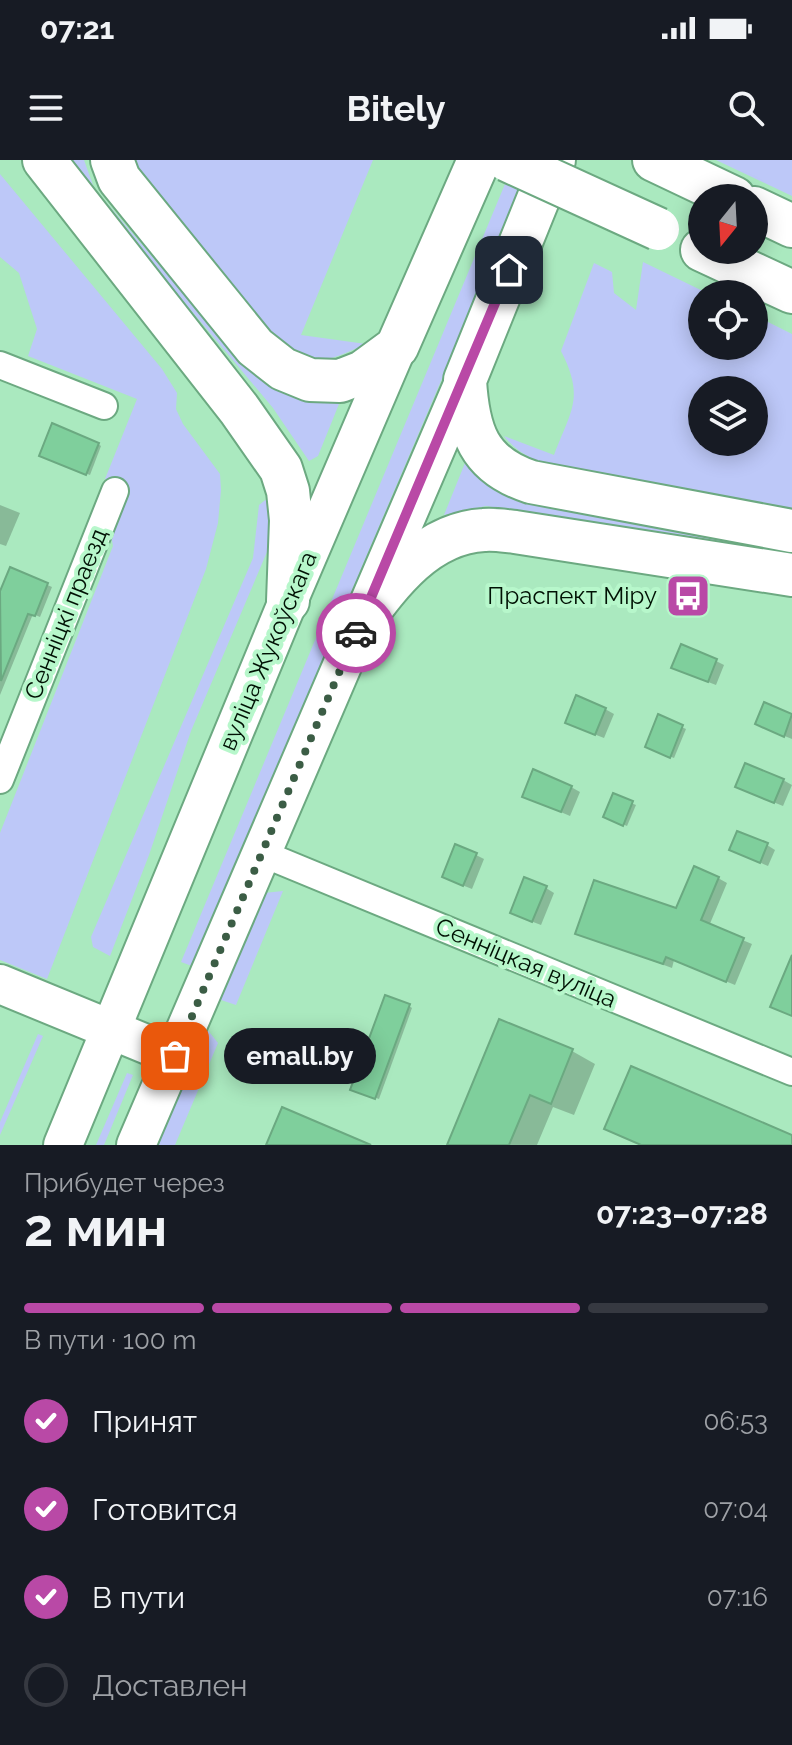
<!DOCTYPE html>
<html lang="ru">
<meta charset="utf-8">
<style>
body{margin:0;font-family:Raleway,sans-serif;background:#242831;color:#f1f3f6;height:100vh;display:flex;flex-direction:column;font-size:30px;white-space:nowrap}
*{box-sizing:border-box;margin:0}
p{font-size:26px;color:#9ea1a6}
.icon{flex:none;width:44px;height:44px;fill:none;stroke:currentColor;stroke-width:2;stroke-linecap:round;stroke-linejoin:round}
.map{position:relative;height:985px;overflow:hidden}
.panel{display:flex;flex-direction:column;background:#171b24;flex:1}
.panel>*{flex:none}
.needle{width:52px;rotate:198deg}
.fabs{position:absolute;left:688px;top:24px;display:grid;gap:16px}
.fabs a{display:grid;place-items:center;width:80px;height:80px;border-radius:50%;background:#171b24;box-shadow:0 4px 20px #0003;font-size:40px}
.pin{position:absolute;display:grid;place-items:center;width:68px;height:68px;color:#fff;margin:-34px;border-radius:16px;box-shadow:0 4px 12px #0006}
.courier{position:absolute;display:grid;place-items:center;width:80px;height:80px;margin:-40px;border:6px solid #b949a6;border-radius:50%;background:#fff;color:#222;box-shadow:0 2px 10px #0007}
.bubble{position:absolute;height:56px;border-radius:28px;background:#171b24;box-shadow:0 4px 20px #0003;font-size:26px;font-weight:700;line-height:56px;text-align:center}
.head em{font-style:normal;font-weight:700}
.head div{display:flex;flex-direction:column-reverse}
.head{display:flex;align-items:center;justify-content:space-between;height:136px;padding:0 24px}
h1{font-size:52px;font-weight:700;line-height:60px}
.bar{display:grid;grid-template-columns:repeat(4,1fr);gap:12px 8px;align-content:center;height:96px;padding:0 24px}
.bar i{height:10px;border-radius:6px;background:#363941}
.bar .active{background:#b949a6}
.bar p{grid-column:span 4}
ol{padding:0 24px;list-style:none}
li{display:flex;align-items:center;gap:24px;height:88px}
li p{margin-inline-start:auto}
li .icon{padding:8px;border-radius:50%;background:#b949a6;color:#fff;stroke-width:4}
li:last-child{color:#9ea1a6}
li i{width:44px;height:44px;border:4px solid #363941;border-radius:50%}
.status{display:flex;justify-content:space-between;align-items:center;height:56px;padding:0 40px;background:#171b24;direction:ltr}
.status svg{height:22px;fill:currentColor}
header{display:flex;justify-content:space-between;align-items:center;height:104px;padding:0 24px;background:#171b24;font-size:36px;font-weight:700}
.map>svg:first-child{display:block}
</style>
<div class="status"><b>07:21</b><svg viewBox="0 0 49 12"><path d="M0 12V9h3v3zM5 12V6h3v6zM10 12V3h3v9zM15 12V0h3v12zM26 1h20v11H26zM47 4h2v5h-2z"/></svg></div>
<header><svg class="icon" aria-label="menu" viewBox="0 0 24 24"><path d="M4 6h16M4 12h16M4 18h16"/></svg>Bitely<svg class="icon" aria-label="search" viewBox="0 0 24 24"><circle cx="10" cy="10" r="6"/><path d="M15 15l6 6"/></svg></header>
<div class="map">
<svg width="792" height="985" viewBox="0 0 792 985">
<rect width="100%" height="100%" fill="#aae9bf"/>
<!-- green -->
<g fill="#bdc8f8" fill-rule="evenodd">
<path d="M 65,0 L 84,0 L 94,28 L 245,206 C 277,235 300,232 341,239 L 318,296 L 309,301 L 273,248 Z"/>
<path d="M 126,0 L 373,0 L 301,175 L 366,184 C 322,204 317,207 275,180 Z"/>
<path d="M 515,0 L 535,0 L 192,806 L 181,802 Z"/>
<path d="M 716,0 L 792,0 L 792,36 Z"/>
<path d="M 0,14 L 162,209 L 177,233 L 176,249 L 183,264 L 220,314 L 221,330 L 218,363 L 206,409 L 47,819 L 0,800 L 0,673 L 113,386 L 109,365 L 125,330 L 105,319 L 137,239 L 28,196 L 37,169 L 19,113 L 0,97 Z"/>
<path d="M 643,102 L 709,134 L 702,134 L 702,186 L 754,186 L 754,155 L 792,174 L 792,350 L 562,311 C 540,302 519,296 504,276 L 554,295 C 571,250 585,238 561,191 L 594,103 L 612,112 L 614,133 L 636,150 ZM 702,230 L 754,230 L 754,282 L 702,282 Z"/>
<path d="M 465,303 L 503,332 L 792,383 L 792,395 L 486,346 L 444,355 Z"/>
<path d="M 278,330 L 281,359 L 191,571 L 149,695 L 110,796 L 93,787 L 91,777 L 253,398 L 259,345 Z"/>
<path d="M 283,731 L 236,845 L 215,838 L 264,733 Z"/>
<path d="M 202,863 L 218,883 L 175,985 L 151,985 Z"/>
<path d="M 38,874 L 43,876 L 0,975 L 0,962 Z"/>
<path d="M 127,913 L 133,915 L 104,985 L 96,985 Z"/>
</g>
<!-- shadow -->
<g fill="#0003">
<path d="M 98,284 L 101,286 L 90,315 L 45,297 Z"/>
<path d="M 0,345 L 20,353 L 6,386 L 0,384 Z"/>
<path d="M 11,409 L 52,427 L 40,457 L 33,454 L 0,535 L 0,437 Z"/>
<path d="M 716,501 L 724,505 L 716,525 L 682,512 Z"/>
<path d="M 765,545 L 792,556 L 792,579 L 765,568 Z"/>
<path d="M 605,549 L 614,554 L 604,578 L 576,567 Z"/>
<path d="M 659,557 L 686,569 L 674,598 L 651,589 Z"/>
<path d="M 783,620 L 792,625 L 783,646 L 746,631 Z"/>
<path d="M 571,627 L 580,632 L 570,656 L 533,640 Z"/>
<path d="M 614,636 L 636,645 L 627,666 L 609,658 Z"/>
<path d="M 767,685 L 775,690 L 768,706 L 731,690 Z"/>
<path d="M 476,695 L 484,699 L 472,729 L 452,721 Z"/>
<path d="M 718,718 L 727,723 L 709,766 L 752,784 L 735,825 L 674,800 L 672,808 L 577,773 L 677,751 Z"/>
<path d="M 546,728 L 554,733 L 541,765 L 520,757 Z"/>
<path d="M 409,846 L 412,848 L 379,939 L 356,931 Z"/>
<path d="M 500,861 L 572,891 L 595,904 L 574,955 L 553,947 L 537,985 L 449,985 Z"/>
</g>
<!-- building -->
<g fill="#7fcf9c" stroke="#6ba981" stroke-width="2">
<path d="M 52,263 L 99,283 L 86,315 L 39,296 Z"/>
<path d="M 10,407 L 48,423 L 35,456 L 28,454 L 1,521 L 0,431 Z"/>
<path d="M 681,484 L 717,499 L 708,522 L 671,508 Z"/>
<path d="M 576,535 L 606,548 L 595,575 L 565,563 Z"/>
<path d="M 764,542 L 792,554 L 784,577 L 755,564 Z"/>
<path d="M 658,554 L 683,565 L 670,598 L 645,587 Z"/>
<path d="M 745,603 L 784,619 L 774,643 L 735,627 Z"/>
<path d="M 533,609 L 572,626 L 561,652 L 522,637 Z"/>
<path d="M 613,633 L 633,641 L 623,666 L 603,657 Z"/>
<path d="M 737,671 L 768,683 L 760,703 L 729,690 Z"/>
<path d="M 455,684 L 477,693 L 463,726 L 442,717 Z"/>
<path d="M 694,706 L 719,717 L 701,760 L 744,778 L 726,822 L 666,797 L 663,804 L 575,774 L 594,720 L 676,748 Z"/>
<path d="M 524,717 L 547,726 L 532,762 L 510,753 Z"/>
<path d="M 792,795 L 792,856 L 770,847 Z"/>
<path d="M 385,835 L 410,844 L 375,939 L 350,930 Z"/>
<path d="M 499,859 L 573,889 L 551,944 L 530,935 L 509,985 L 447,985 Z"/>
<path d="M 631,906 L 792,975 L 792,985 L 641,985 L 604,969 Z"/>
<path d="M 282,947 L 371,985 L 266,985 Z"/>
</g>
<g fill="none" stroke-linecap="round" stroke-linejoin="round">
<!-- street casing -->
<g stroke="#6ca981" stroke-width="30">
<g id="street">
<path d="M 0,205 L 104,246"/>
<path d="M 0,620 L 115,331"/>
<path d="M 261,693 L 792,912"/>
</g>
</g>
<!-- secondary casing -->
<g stroke="#6ca981" stroke-width="42">
<g id="secondary">
<path d="M 0,824 L 175,896"/>
<path d="M 63,985 L 288,441 L 397,187"/>
<path d="M 136,985 L 465,220"/>
</g>
</g>
<!-- primary casing -->
<g stroke="#6ca981" stroke-width="46">
<g id="primary">
<path d="M 44,0 L 239,249 L 281,309 L 288,331 L 291,360 L 288,441"/>
<path d="M 112,0 L 119,19 L 255,187 L 283,209 L 310,220 L 340,221 L 363,212 L 397,187 L 479,0"/>
<path d="M 554,0 L 465,220 C 468,271 478,305 531,322 L 792,371"/>
<path d="M 654,0 L 734,38"/>
<path d="M 754,48 L 792,66"/>
<path d="M 702,90 L 792,132"/>
<path d="M 359,465 C 390,423 426,373 484,370 C 494,369 505,371 515,372 L 792,415"/>
</g>
</g>
<!-- street -->
<use href="#street" stroke="#fff" stroke-width="26"/>
<!-- secondary -->
<use href="#secondary" stroke="#fff" stroke-width="38"/>
<!-- primary -->
<use href="#primary" stroke="#fff" stroke-width="42"/>
<!-- primary-bridge casing -->
<g stroke="#6ca981" stroke-width="46" stroke-linecap="butt">
<path id="primary-bridge" d="M 507,0 L 658,69"/>
</g>
<!-- primary-bridge -->
<use href="#primary-bridge" stroke="#fff" stroke-width="42"/>
</g>
<g fill="none" stroke-linecap="round" stroke-linejoin="round">
<!-- done -->
<path stroke="#3b5d45" stroke-width="8" stroke-dasharray="0 14.4" d="M 175,896 L 356,473"/>
<!-- route -->
<path stroke="#b949a6" stroke-width="10" d="M 356,473 L 509,110"/>
</g>
<!-- icons -->
<defs>
<g id="bus-square" transform="scale(2.3)"><rect x="-9" y="-9" width="18" height="18" rx="4" fill="#b949a6" stroke="#b7f7cb"/><path d="M-5-6H5V4H4V6H2V4H-2V6H-4V4H-5ZM-3.5-4V0h7V-4ZM-3.5 1.2v1.5H-2V1.2ZM2 1.2v1.5H3.5V1.2Z" fill="#fff"/></g>
</defs>
<g fill-rule="evenodd">
<use href="#bus-square" x="688" y="436"/>
</g>
<g text-anchor="middle" stroke-width="8" stroke-linejoin="round" paint-order="stroke">
<!-- poi labels -->
<g font-size="24" fill="#001104" stroke="#b7f7cb" text-anchor="end">
<text x="657" y="444">Праспект Міру</text>
</g>
<!-- street labels -->
<g font-size="24" fill="#001104" stroke="#b7f7cb">
<text transform="translate(66 454) rotate(-68)" y="8">Сенніцкі праезд</text>
<text transform="translate(268 491) rotate(-67)" y="8">вуліца Жукоўскага</text>
<text transform="translate(526 803) rotate(23)" y="8">Сенніцкая вуліца</text>
</g>
</g>
</svg>
<div class="fabs">
<a><svg class="needle" viewBox="-14 -14 28 28"><path d="M0-13l5 13h-10z" fill="#e53935"/><path d="M0 13l5-13h-10z" fill="#9ea1a6"/></svg></a>
<a><svg class="icon" aria-label="locate" viewBox="0 0 24 24"><circle cx="12" cy="12" r="6"/><path d="M12 2v4M12 18v4M2 12h4M18 12h4"/></svg></a>
<a><svg class="icon" aria-label="layers" viewBox="0 0 24 24"><path d="M12 4l9 5-9 5-9-5zM3 14l9 5 9-5"/></svg></a>
</div>
<div class="pin" style="left:175px;top:896px;background:#ea580c"><svg class="icon" aria-label="bag" viewBox="0 0 24 24"><path d="M5 8h14l-1 12H6zM9 8a3 3 0 0 1 6 0"/></svg></div>
<div class="pin" style="left:509px;top:110px;background:#1f2937"><svg class="icon" aria-label="home" viewBox="0 0 24 24"><path d="M3 11l9-7 9 7M6 9v11h12V9"/></svg></div>
<div class="courier" style="left:356px;top:473px"><svg class="icon" aria-label="car" viewBox="0 0 24 24"><path d="M5 17H2v-5l4-1 3-4h7l3 4 3 1v5h-3M9 17h6M6 11h13"/><circle cx="7" cy="17" r="2"/><circle cx="17" cy="17" r="2"/></svg></div>
<div class="bubble" style="left:224px;top:868px;width:152px">emall.by</div>
</div>
<section class="panel">
<div class="head"><div><h1>2 мин</h1><p>Прибудет через</p></div><em>07:23–07:28</em></div>
<div class="bar"><i class="active"></i><i class="active"></i><i class="active"></i><i></i><p>В пути · 100 m</p></div>
<ol>
<li><svg class="icon" aria-label="check" viewBox="0 0 24 24"><path d="M5 12l5 5 9-10"/></svg>Принят<p>06:53</p></li>
<li><svg class="icon" aria-label="check" viewBox="0 0 24 24"><path d="M5 12l5 5 9-10"/></svg>Готовится<p>07:04</p></li>
<li><svg class="icon" aria-label="check" viewBox="0 0 24 24"><path d="M5 12l5 5 9-10"/></svg>В пути<p>07:16</p></li>
<li><i></i>Доставлен</li>
</ol>
</section>
